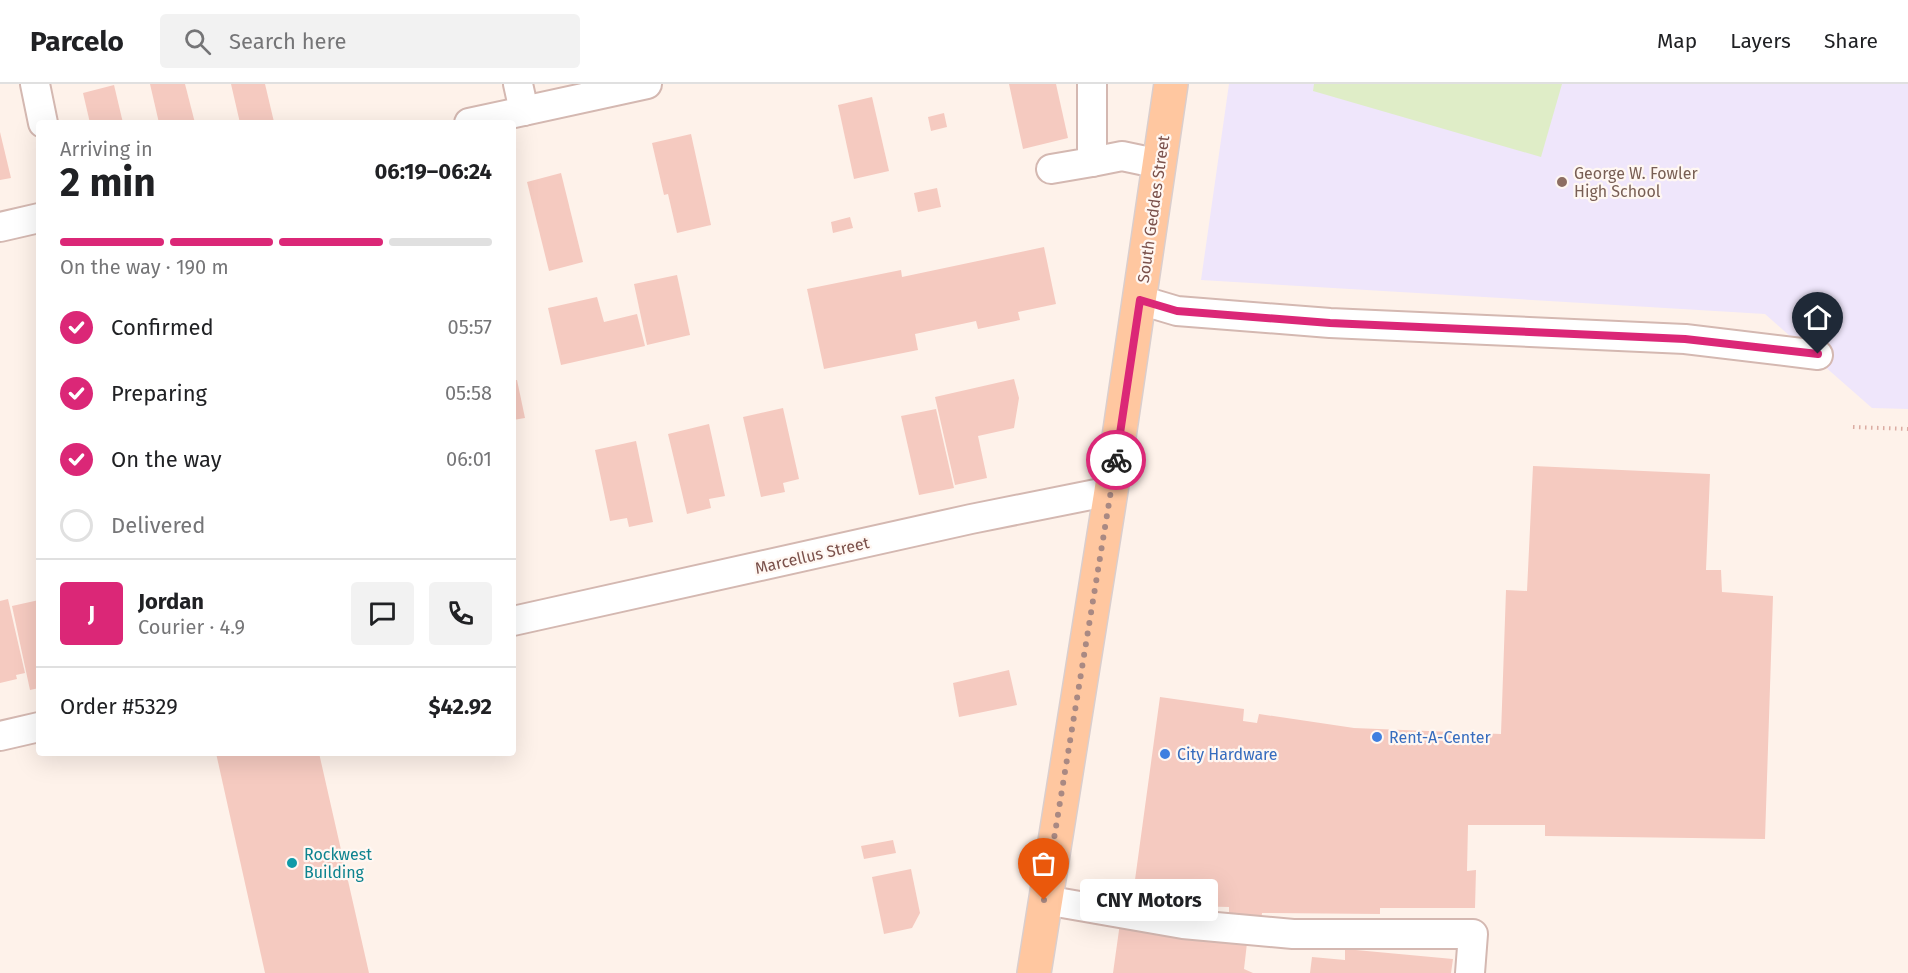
<!DOCTYPE html>
<meta charset="utf-8">
<style>
body{margin:0;font-family:"Fira Sans",sans-serif;background:#f2f2f2;color:#202124;height:100vh;display:flex;flex-direction:column;font-size:22px;white-space:nowrap}
*{box-sizing:border-box;margin:0}
p{font-size:20px;color:#757577}
.icon{flex:none;width:33px;height:33px;fill:none;stroke:currentColor;stroke-width:2;stroke-linecap:round;stroke-linejoin:round}
.map{position:relative;flex:1;overflow:hidden}
.details{position:absolute;left:36px;top:36px;width:480px;height:636px;display:flex;flex-direction:column;background:#fff;border-radius:6px;box-shadow:0 6px 24px #0002}
.details>*{flex:none}
.pin{position:absolute;display:grid;place-items:center;width:51px;height:51px;color:#fff;margin:-62px -26px;border-radius:50% 50% 50% 0;rotate:-45deg;box-shadow:0 0 6px #0007}
.pin .icon{rotate:45deg}
.courier{position:absolute;display:grid;place-items:center;width:60px;height:60px;margin:-30px;border:4px solid #db2777;border-radius:50%;background:#fff;color:#222;box-shadow:0 2px 8px #0007}
.bubble{position:absolute;height:42px;border-radius:6px;background:#fff;box-shadow:0 6px 24px #0002;font-size:20px;font-weight:700;line-height:42px;text-align:center}
.summary em{font-style:normal;font-weight:700}
.summary div{display:flex;flex-direction:column-reverse}
.summary{display:flex;align-items:center;justify-content:space-between;height:102px;padding:0 24px}
h1{font-size:39px;font-weight:700;line-height:45px}
.bar{display:grid;grid-template-columns:repeat(4,1fr);gap:9px 6px;align-content:center;height:72px;padding:0 24px}
.bar i{height:8px;border-radius:4px;background:#e0e0e0}
.bar .active{background:#db2777}
.bar p{grid-column:span 4}
.line{display:flex;align-items:center;gap:15px;padding:0 24px;border-top:2px solid #e0e0e0}
.line div{flex:1}
.round{display:grid;place-items:center;flex:none;width:63px;height:63px;border-radius:6px;background:#f2f2f2}
ol{padding:0 24px;list-style:none}
li{display:flex;align-items:center;gap:18px;height:66px}
li p{margin-inline-start:auto}
li .icon{padding:6px;border-radius:50%;background:#db2777;color:#fff;stroke-width:4}
li:last-child{color:#757577}
li i{width:33px;height:33px;border:3px solid #e0e0e0;border-radius:50%}
header{display:flex;align-items:center;gap:36px;box-sizing:border-box;height:84px;padding:0 30px;background:#fff;border-bottom:2px solid #e0e0e0}
header strong{font-size:28px}
nav{display:flex;gap:33px;margin-inline-start:auto;font-size:21px}
.search{width:420px;height:54px;background:#f2f2f2;display:flex;align-items:center;gap:15px;box-sizing:border-box;padding:0 21px;border-radius:6px;color:#757577;font-size:22px}
.map>svg:first-child{display:block}
</style>
<header>
<strong>Parcelo</strong>
<div class="search"><svg class="icon" aria-label="search" viewBox="0 0 24 24"><circle cx="10" cy="10" r="6"/><path d="M15 15l6 6"/></svg>Search here</div>
<nav><a>Map</a><a>Layers</a><a>Share</a></nav>
</header>
<div class="map">
<svg width="1908" height="889" viewBox="0 0 1908 889">
<rect width="100%" height="100%" fill="#fef2ea"/>
<!-- education -->
<path fill="#efe6fb" d="M 1229,0 L 1908,0 L 1908,325 L 1872,324 L 1765,230 L 1201,196 Z"/>
<!-- green -->
<path fill="#dfedc7" d="M 1314,0 L 1562,0 L 1541,73 L 1313,7 Z"/>
<!-- building -->
<g fill="#f5cac0">
<path d="M 150,0 L 185,0 L 195,39 L 159,39 Z"/>
<path d="M 231,0 L 265,0 L 274,38 L 240,39 Z"/>
<path d="M 1009,0 L 1056,0 L 1068,54 L 1023,65 Z"/>
<path d="M 114,1 L 123,39 L 90,39 L 83,9 Z"/>
<path d="M 872,13 L 889,87 L 854,95 L 838,21 Z"/>
<path d="M 944,29 L 947,43 L 931,47 L 928,33 Z"/>
<path d="M 0,48 L 11,94 L 0,96 Z"/>
<path d="M 691,50 L 711,141 L 677,149 L 668,110 L 664,111 L 652,59 Z"/>
<path d="M 561,89 L 583,178 L 549,187 L 527,98 Z"/>
<path d="M 937,104 L 941,123 L 918,128 L 914,109 Z"/>
<path d="M 850,133 L 853,144 L 833,149 L 831,138 Z"/>
<path d="M 1044,163 L 1056,220 L 1018,228 L 1020,236 L 978,245 L 976,237 L 915,250 L 918,266 L 824,285 L 807,205 L 901,186 L 902,193 Z"/>
<path d="M 677,191 L 690,251 L 647,261 L 634,200 Z"/>
<path d="M 597,213 L 604,238 L 637,230 L 645,262 L 561,281 L 548,224 Z"/>
<path d="M 1014,295 L 1019,314 L 1014,344 L 978,352 L 987,394 L 955,401 L 935,313 Z"/>
<path d="M 513,296 L 517,296 L 525,334 L 513,336 Z"/>
<path d="M 783,324 L 799,395 L 783,399 L 785,408 L 761,413 L 743,333 Z"/>
<path d="M 936,325 L 954,404 L 919,411 L 901,332 Z"/>
<path d="M 709,340 L 725,412 L 709,415 L 711,424 L 687,430 L 668,350 Z"/>
<path d="M 636,357 L 653,438 L 629,443 L 627,434 L 610,437 L 595,366 Z"/>
<path d="M 1533,382 L 1710,390 L 1706,486 L 1721,486 L 1722,508 L 1773,512 L 1765,755 L 1545,752 L 1545,741 L 1468,741 L 1467,787 L 1476,786 L 1475,824 L 1380,824 L 1380,830 L 1262,829 L 1261,838 L 1229,836 L 1229,823 L 1187,822 L 1186,832 L 1131,825 L 1160,613 L 1244,625 L 1243,637 L 1257,639 L 1259,630 L 1354,644 L 1501,650 L 1506,506 L 1527,507 Z"/>
<path d="M 8,515 L 25,589 L 16,591 L 17,595 L 0,599 L 0,517 Z"/>
<path d="M 39,516 L 39,604 L 30,606 L 12,522 Z"/>
<path d="M 1009,586 L 1017,621 L 959,633 L 953,599 Z"/>
<path d="M 216,669 L 319,669 L 369,889 L 265,889 Z"/>
<path d="M 893,756 L 896,769 L 864,775 L 861,762 Z"/>
<path d="M 911,785 L 920,829 L 912,844 L 884,850 L 872,793 Z"/>
<path d="M 1120,839 L 1247,859 L 1244,885 L 1253,889 L 1113,889 Z"/>
<path d="M 1345,865 L 1453,875 L 1451,889 L 1310,889 L 1312,873 L 1345,876 Z"/>
</g>
<g fill="none" stroke-linecap="round" stroke-linejoin="round">
<!-- minor casing -->
<g stroke="#d4b8b1" stroke-width="32">
<g id="minor">
<path d="M 35,0 L 43,39"/>
<path d="M 518,0 L 524,27"/>
<path d="M 469,39 L 647,0"/>
<path d="M 1092,78 L 1122,72 L 1160,80"/>
<path d="M 1051,85 L 1092,78 L 1092,0"/>
<path d="M 0,143 L 39,134"/>
<path d="M 1140,216 L 1177,227 L 1330,239 L 1685,255 L 1818,271"/>
<path d="M 513,537 L 971,435 L 1111,407"/>
<path d="M 0,652 L 39,643"/>
<path d="M 1045,816 L 1183,840 L 1293,850 L 1473,850 L 1470,889"/>
</g>
</g>
<!-- major casing -->
<g stroke="#dacecd" stroke-width="36">
<path id="major" d="M 1034,889 L 1111,407 L 1171,0"/>
</g>
<!-- path -->
<path stroke="#dbaca2" stroke-width="4" stroke-dasharray="1.5 4.5" stroke-linecap="butt" d="M 1853,343 L 1908,345"/>
<!-- minor -->
<use href="#minor" stroke="#fff" stroke-width="28"/>
<!-- major -->
<use href="#major" stroke="#ffc7a0" stroke-width="33"/>
</g>
<g fill="none" stroke-linecap="round" stroke-linejoin="round">
<!-- done -->
<path stroke="#a98983" stroke-width="6" stroke-dasharray="0 10.8" d="M 1044,816 L 1116,376"/>
<!-- route -->
<path stroke="#db2777" stroke-width="8" d="M 1116,376 L 1140,216 L 1177,227 L 1330,239 L 1685,255 L 1818,270"/>
</g>
<!-- markers -->
<circle fill="#8d6e63" stroke="#fff7f2" stroke-width="2" cx="1562" cy="98" r="6"/>
<g fill="#3f7fe0" stroke="#fff7f2" stroke-width="2">
<circle cx="1377" cy="653" r="6"/>
<circle cx="1165" cy="670" r="6"/>
</g>
<circle fill="#0f9aa8" stroke="#fff7f2" stroke-width="2" cx="292" cy="779" r="6"/>
<g text-anchor="middle" stroke-width="4.5" stroke-linejoin="round" paint-order="stroke">
<!-- education labels -->
<g font-size="16" fill="#785e54" stroke="#fff7f2" text-anchor="start">
<text x="1574" y="95">George W. Fowler<tspan x="1574" dy="18">High School</tspan></text>
</g>
<!-- street labels -->
<g font-size="16" fill="#7b514b" stroke="#fff7f2">
<text transform="translate(1153 125) rotate(-82)" y="6">South Geddes Street</text>
<text transform="translate(812 471) rotate(-13)" y="6">Marcellus Street</text>
</g>
<!-- shop labels -->
<g font-size="16" fill="#366cbe" stroke="#fff7f2" text-anchor="start">
<text x="1389" y="659">Rent-A-Center</text>
<text x="1177" y="676">City Hardware</text>
</g>
<!-- culture labels -->
<g font-size="16" fill="#0d838f" stroke="#fff7f2" text-anchor="start">
<text x="304" y="776">Rockwest<tspan x="304" dy="18">Building</tspan></text>
</g>
</g>
</svg>
<div class="pin" style="left:1044px;top:816px;background:#ea580c"><svg class="icon" aria-label="bag" viewBox="0 0 24 24"><path d="M5 8h14l-1 12H6zM9 8a3 3 0 0 1 6 0"/></svg></div>
<div class="pin" style="left:1818px;top:270px;background:#1f2937"><svg class="icon" aria-label="home" viewBox="0 0 24 24"><path d="M3 11l9-7 9 7M6 9v11h12V9"/></svg></div>
<div class="courier" style="left:1116px;top:376px"><svg class="icon" aria-label="bike" viewBox="0 0 24 24"><circle cx="6" cy="16" r="4"/><circle cx="18" cy="16" r="4"/><path d="M6 16l4-8h5l3 8M10 8l3 8H6M13 5h3"/></svg></div>
<div class="bubble" style="left:1080px;top:795px;width:138px">CNY Motors</div>
<section class="details">
<div class="summary"><div><h1>2 min</h1><p>Arriving in</p></div><em>06:19–06:24</em></div>
<div class="bar"><i class="active"></i><i class="active"></i><i class="active"></i><i></i><p>On the way · 190 m</p></div>
<ol>
<li><svg class="icon" aria-label="check" viewBox="0 0 24 24"><path d="M5 12l5 5 9-10"/></svg>Confirmed<p>05:57</p></li>
<li><svg class="icon" aria-label="check" viewBox="0 0 24 24"><path d="M5 12l5 5 9-10"/></svg>Preparing<p>05:58</p></li>
<li><svg class="icon" aria-label="check" viewBox="0 0 24 24"><path d="M5 12l5 5 9-10"/></svg>On the way<p>06:01</p></li>
<li><i></i>Delivered</li>
</ol>
<div class="line" style="height:108px"><b class="round" style="background:#db2777;color:#fff">J</b><div><b>Jordan</b><p>Courier · 4.9</p></div><a class="round"><svg class="icon" aria-label="chat" viewBox="0 0 24 24"><path d="M4 5h16v11H9l-5 4z"/></svg></a><a class="round"><svg class="icon" aria-label="phone" viewBox="0 0 24 24"><path d="M5 4h4l2 5-3 2q2 4 5 5l2-3 5 2v4C11 20 4 13 5 4z"/></svg></a></div>
<div class="line" style="height:78px"><div>Order #5329</div><b>$42.92</b></div>
</section>
</div>
